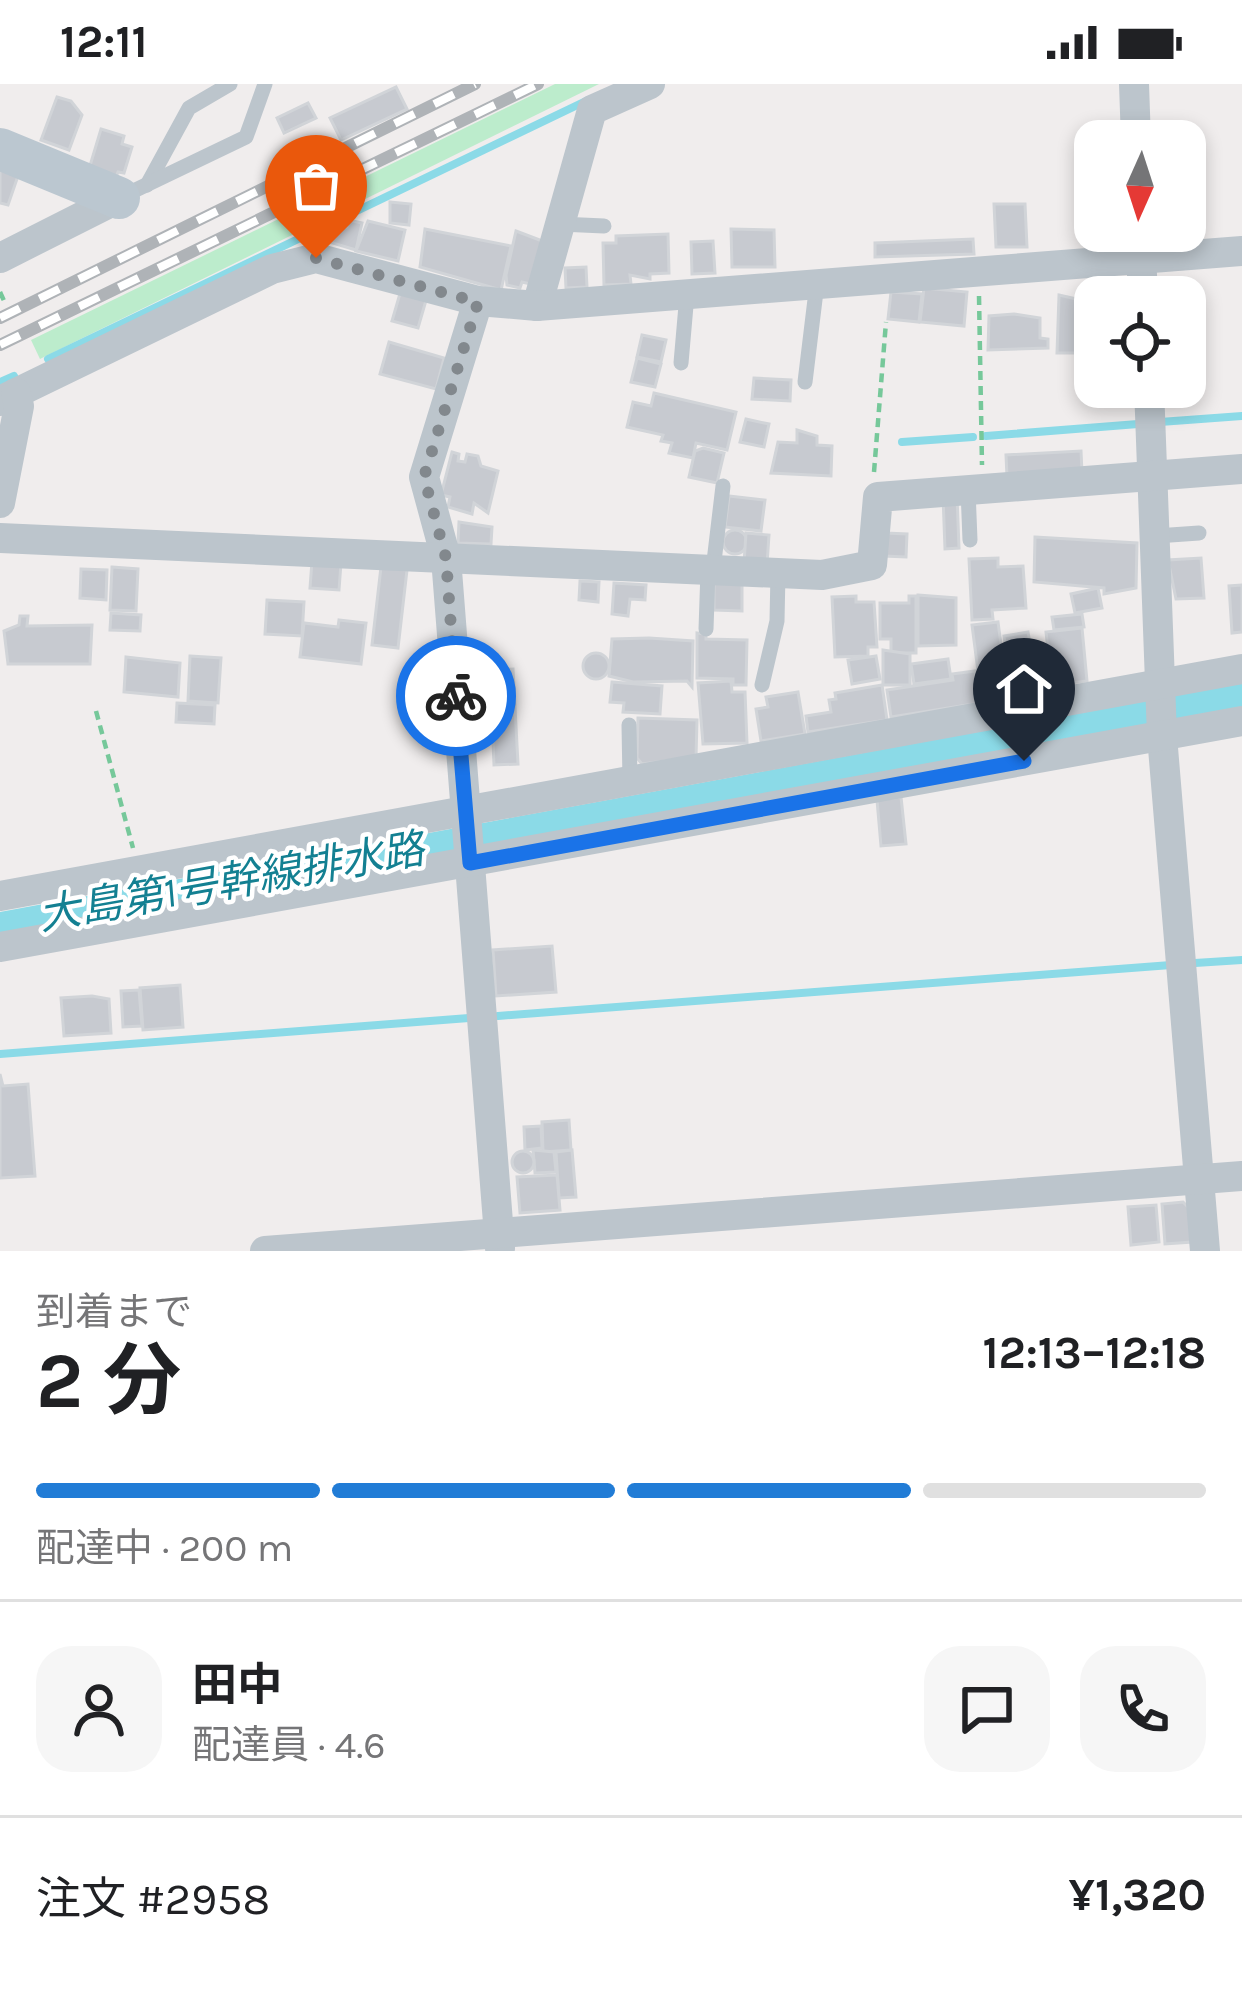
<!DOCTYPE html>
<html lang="ja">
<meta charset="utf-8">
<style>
body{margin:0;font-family:Karla,"Noto Sans JP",sans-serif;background:#f6f6f6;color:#202124;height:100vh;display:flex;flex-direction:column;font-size:45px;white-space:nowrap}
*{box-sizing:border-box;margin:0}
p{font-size:39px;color:#757577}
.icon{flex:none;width:66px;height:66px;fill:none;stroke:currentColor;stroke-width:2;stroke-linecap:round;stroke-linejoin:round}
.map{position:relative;height:1167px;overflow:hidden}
.details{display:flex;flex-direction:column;background:#fff;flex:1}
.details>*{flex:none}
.needle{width:78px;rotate:183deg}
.controls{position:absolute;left:1074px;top:36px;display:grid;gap:24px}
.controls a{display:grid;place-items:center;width:132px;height:132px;border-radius:24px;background:#fff;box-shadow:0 6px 18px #0003;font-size:60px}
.pin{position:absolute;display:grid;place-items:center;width:102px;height:102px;color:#fff;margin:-123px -51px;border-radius:50% 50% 50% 0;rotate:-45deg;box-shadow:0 0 12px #0007}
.pin .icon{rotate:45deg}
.courier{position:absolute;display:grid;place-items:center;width:120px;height:120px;margin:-60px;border:9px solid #1a73e8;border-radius:50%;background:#fff;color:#222;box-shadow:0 3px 15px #0007}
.summary em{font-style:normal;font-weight:700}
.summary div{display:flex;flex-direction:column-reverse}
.summary{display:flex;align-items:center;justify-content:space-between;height:204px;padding:0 36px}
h1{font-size:78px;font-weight:700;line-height:90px}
.bar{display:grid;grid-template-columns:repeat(4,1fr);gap:18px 12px;align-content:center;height:144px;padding:0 36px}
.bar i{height:15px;border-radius:9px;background:#e0e0e0}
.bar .selected{background:#217cd6}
.bar p{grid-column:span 4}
.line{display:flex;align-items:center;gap:30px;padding:0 36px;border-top:3px solid #e0e0e0}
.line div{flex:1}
.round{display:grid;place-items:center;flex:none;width:126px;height:126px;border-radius:36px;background:#f6f6f6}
.status{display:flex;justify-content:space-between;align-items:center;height:84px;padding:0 60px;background:#fff;direction:ltr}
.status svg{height:33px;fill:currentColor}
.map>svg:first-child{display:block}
</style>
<div class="status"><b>12:11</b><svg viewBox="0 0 49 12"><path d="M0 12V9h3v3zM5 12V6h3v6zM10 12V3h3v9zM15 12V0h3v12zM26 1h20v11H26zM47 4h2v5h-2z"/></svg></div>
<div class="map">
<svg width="1242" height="1167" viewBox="0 0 1242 1167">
<rect width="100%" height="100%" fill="#f0eded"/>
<!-- green -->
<path fill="#bceccc" d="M 555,0 L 599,0 L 40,275 L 31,256 Z"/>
<!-- water -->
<path fill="#8bdae7" d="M 1242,599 L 1242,623 L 0,851 L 0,828 Z"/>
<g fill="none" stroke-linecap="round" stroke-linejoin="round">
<!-- stream -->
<g stroke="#8bdae7" stroke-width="8">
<path d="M 48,275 L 588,16"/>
<path d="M 0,298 L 14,292"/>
<path d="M 1160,338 L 1242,332"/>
<path d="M 986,352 L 1138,340"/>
<path d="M 902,358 L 973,353"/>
<path d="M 1195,879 L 1242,876"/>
<path d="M 498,932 L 1171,881"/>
<path d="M 0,970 L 469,934"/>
</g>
</g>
<!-- building -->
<g fill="#c7cad0" stroke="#d1d4d8" stroke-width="3">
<path d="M 396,3 L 407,25 L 341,56 L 330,34 Z"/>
<path d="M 57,13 L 71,17 L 82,31 L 69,66 L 41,56 Z"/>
<path d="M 308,19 L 316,34 L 284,49 L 277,34 Z"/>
<path d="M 101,45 L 124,52 L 122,60 L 132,63 L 124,89 L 118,88 L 116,93 L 89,85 Z"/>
<path d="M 0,86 L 18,92 L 8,121 L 0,119 Z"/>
<path d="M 390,118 L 411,120 L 409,141 L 390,139 Z"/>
<path d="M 994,120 L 1025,120 L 1027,163 L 996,163 Z"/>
<path d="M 348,136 L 362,139 L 356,166 L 326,157 L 329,146 L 347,143 Z"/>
<path d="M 368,137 L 405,146 L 398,177 L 356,167 Z"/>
<path d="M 425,145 L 511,162 L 501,206 L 420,183 Z"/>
<path d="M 731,145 L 774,146 L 775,183 L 732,183 Z"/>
<path d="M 516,147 L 545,158 L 535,201 L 522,198 L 520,204 L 507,201 L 506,191 Z"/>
<path d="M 668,150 L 669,189 L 650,190 L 650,195 L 630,191 L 631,200 L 604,201 L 603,159 L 616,159 L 616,152 Z"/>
<path d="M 973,155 L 974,170 L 875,173 L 875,159 Z"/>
<path d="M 713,157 L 715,189 L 692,190 L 691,158 Z"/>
<path d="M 586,183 L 587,203 L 566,204 L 565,184 Z"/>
<path d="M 924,204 L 967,208 L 964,242 L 920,238 Z"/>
<path d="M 401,206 L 427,213 L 418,244 L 392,237 Z"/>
<path d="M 891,208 L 922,210 L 919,238 L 888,235 Z"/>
<path d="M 1059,211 L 1085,217 L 1083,269 L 1057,269 Z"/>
<path d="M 1014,230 L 1040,234 L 1040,254 L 1048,255 L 1048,264 L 988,266 L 989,232 Z"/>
<path d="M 642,251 L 666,256 L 661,278 L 637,273 Z"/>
<path d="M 389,258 L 444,274 L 436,305 L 380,290 Z"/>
<path d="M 637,274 L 661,280 L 655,303 L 631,298 Z"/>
<path d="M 754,294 L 791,296 L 790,317 L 752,315 Z"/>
<path d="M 654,309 L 736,328 L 727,366 L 696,359 L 693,374 L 669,369 L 672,359 L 661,357 L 663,351 L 627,343 L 633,318 L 651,322 Z"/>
<path d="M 746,335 L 769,340 L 764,363 L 740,358 Z"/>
<path d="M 797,346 L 817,352 L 817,361 L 832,362 L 831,392 L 771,389 L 778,358 L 797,359 Z"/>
<path d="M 703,364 L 724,369 L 717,399 L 689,393 L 695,367 Z"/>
<path d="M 1081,367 L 1082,389 L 1007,393 L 1006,371 Z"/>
<path d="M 452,368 L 459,370 L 458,377 L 465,378 L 467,370 L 478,372 L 481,382 L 498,387 L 488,429 L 474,419 L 472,430 L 448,423 L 450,413 L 441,411 Z"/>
<path d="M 729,412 L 765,416 L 761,447 L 725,443 Z"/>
<path d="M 943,412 L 957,412 L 959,464 L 945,465 Z"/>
<path d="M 459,438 L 492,443 L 491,460 L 458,459 Z"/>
<circle cx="735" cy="458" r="12"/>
<path d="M 746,449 L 769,451 L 767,480 L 744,479 Z"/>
<path d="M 885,449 L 907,450 L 906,473 L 884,472 Z"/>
<path d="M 1035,453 L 1137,459 L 1136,504 L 1104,510 L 1104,504 L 1034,498 Z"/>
<path d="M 998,474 L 998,483 L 1023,482 L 1026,524 L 992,526 L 993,535 L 972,536 L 969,475 Z"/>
<path d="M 1201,474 L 1204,514 L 1176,515 L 1168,476 Z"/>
<path d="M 312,477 L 341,479 L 339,506 L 310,504 Z"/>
<path d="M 112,483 L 138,485 L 136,527 L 110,526 Z"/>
<path d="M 381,483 L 407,486 L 398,564 L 372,561 Z"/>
<path d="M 81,485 L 107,486 L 106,516 L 80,514 Z"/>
<path d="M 580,497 L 599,498 L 598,518 L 579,516 Z"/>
<path d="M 714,498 L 742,499 L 742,527 L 714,526 Z"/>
<path d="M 614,499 L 646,501 L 645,516 L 630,515 L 628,532 L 612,530 Z"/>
<path d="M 1242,501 L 1242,548 L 1232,549 L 1229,502 Z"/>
<path d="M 1098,504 L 1102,524 L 1075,529 L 1071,510 Z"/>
<path d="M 918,511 L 956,514 L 956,561 L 918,562 Z"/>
<path d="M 856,512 L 856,518 L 874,518 L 877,563 L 868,563 L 868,572 L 835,573 L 832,513 Z"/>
<path d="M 909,512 L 916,512 L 916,569 L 891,569 L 891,555 L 880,555 L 880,519 L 909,519 Z"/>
<path d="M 267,516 L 304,518 L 302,552 L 265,550 Z"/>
<path d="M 111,529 L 141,531 L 140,547 L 110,546 Z"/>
<path d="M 1082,530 L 1084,543 L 1054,546 L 1052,533 Z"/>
<path d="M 20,532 L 28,532 L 27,542 L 92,541 L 90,580 L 8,580 L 4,547 L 19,541 Z"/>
<path d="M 339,536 L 366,539 L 361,580 L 300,573 L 304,539 L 338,543 Z"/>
<path d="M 998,538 L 1008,614 L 982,618 L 972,541 Z"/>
<path d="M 1082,544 L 1087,597 L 1052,601 L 1046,548 Z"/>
<path d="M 1028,548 L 1039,609 L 1012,612 L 1004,552 Z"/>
<path d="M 697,549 L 706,550 L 706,555 L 747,556 L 746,601 L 733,601 L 733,595 L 697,594 Z"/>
<path d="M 649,554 L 693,557 L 692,603 L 687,597 L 633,598 L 609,592 L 612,555 Z"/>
<path d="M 883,566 L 910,570 L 910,601 L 883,601 Z"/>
<circle cx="596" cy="582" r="13"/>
<path d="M 190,572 L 221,574 L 218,619 L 188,617 Z"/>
<path d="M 876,572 L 880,595 L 852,600 L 848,576 Z"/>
<path d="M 126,573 L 180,579 L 178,613 L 124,608 Z"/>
<path d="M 948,575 L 951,595 L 914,600 L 911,580 Z"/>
<path d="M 513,585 L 518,680 L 494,681 L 493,658 L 479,659 L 476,586 Z"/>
<path d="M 975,587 L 980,619 L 891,633 L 887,606 L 953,596 L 952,590 Z"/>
<path d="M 731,597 L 732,608 L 745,608 L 747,659 L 703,660 L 698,599 Z"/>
<path d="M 612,598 L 662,602 L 660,630 L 623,628 L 624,619 L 610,618 Z"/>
<path d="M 882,601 L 887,636 L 808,648 L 806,632 L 831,628 L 829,616 L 836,615 L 835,609 Z"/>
<path d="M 798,608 L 805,650 L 761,657 L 756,625 L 768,623 L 766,613 Z"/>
<path d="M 177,619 L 215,621 L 214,640 L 176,638 Z"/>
<path d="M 638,634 L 697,636 L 696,673 L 642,680 L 637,674 Z"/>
<path d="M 901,713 L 906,760 L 881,762 L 877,716 Z"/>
<path d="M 552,862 L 556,908 L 496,912 L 493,866 Z"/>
<path d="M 180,901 L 183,943 L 143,946 L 140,904 Z"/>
<path d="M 139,906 L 142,942 L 123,943 L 121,907 Z"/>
<path d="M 92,912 L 109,915 L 111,949 L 64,952 L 61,914 Z"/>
<path d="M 0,990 L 3,1002 L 28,1000 L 35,1092 L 0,1094 Z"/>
<path d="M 569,1036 L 571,1066 L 543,1068 L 542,1038 Z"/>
<path d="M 541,1042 L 542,1064 L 525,1066 L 524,1043 Z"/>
<path d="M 533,1066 L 554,1068 L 556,1088 L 535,1089 Z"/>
<path d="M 572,1066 L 576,1113 L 559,1114 L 556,1068 Z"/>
<circle cx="523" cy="1078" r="11"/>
<path d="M 557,1091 L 560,1126 L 520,1129 L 517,1093 Z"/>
<path d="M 1183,1118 L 1189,1124 L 1192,1158 L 1165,1160 L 1162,1120 Z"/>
<path d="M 1156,1121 L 1159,1158 L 1131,1161 L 1128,1123 Z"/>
</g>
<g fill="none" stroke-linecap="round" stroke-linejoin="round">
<!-- path -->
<g stroke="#76c89a" stroke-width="4.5" stroke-dasharray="9 6" stroke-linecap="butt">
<path d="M 0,208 L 5,219"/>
<path d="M 979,212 L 982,381"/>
<path d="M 874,388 L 886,238"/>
<path d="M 96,627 L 133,764"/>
</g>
<!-- lane -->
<g stroke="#bcc5cc" stroke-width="15">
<path d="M 147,101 L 189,24 L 230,0"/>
<path d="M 121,113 L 246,53 L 265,0"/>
<path d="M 560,140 L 604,142"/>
<path d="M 681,279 L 687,210"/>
<path d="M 805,298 L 817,199"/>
<path d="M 968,406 L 970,456"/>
<path d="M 1156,452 L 1199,449"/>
<path d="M 713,486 L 723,402"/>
<path d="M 706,545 L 708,486"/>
<path d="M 762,601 L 777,537 L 778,489"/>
<path d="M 629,641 L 630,697"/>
</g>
<!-- street -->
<g stroke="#bcc5cc" stroke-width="30">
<path d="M 1134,0 L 1136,57"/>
<path d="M 1140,147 L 1143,213"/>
<path d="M 0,174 L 119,114"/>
<path d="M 478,217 L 424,393 L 446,474 L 500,1164"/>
<path d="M 537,222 L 592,26 L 650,0"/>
<path d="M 1149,303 L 1162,652 L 1205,1167"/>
<path d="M 0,317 L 272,185 L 316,174 L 478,217 L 537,222 L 1242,167"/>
<path d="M 0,419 L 19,322 L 16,309"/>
<path d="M 0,454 L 822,491 L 872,481 L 878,413 L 1242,385"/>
<path d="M 0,812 L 1242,585"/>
<path d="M 0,863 L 1242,637"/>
<path d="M 265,1167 L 1242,1092"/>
</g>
<!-- secondary -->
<path stroke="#bbc7d0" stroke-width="42" d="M 0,65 L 119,114"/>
<!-- rail casing -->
<g stroke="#afb3b7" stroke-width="12">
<g id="rail">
<path d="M 0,234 L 475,0"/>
<path d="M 0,261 L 538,0"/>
</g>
</g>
<!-- rail -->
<use href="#rail" stroke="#fff" stroke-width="8" stroke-dasharray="22" stroke-linecap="butt"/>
</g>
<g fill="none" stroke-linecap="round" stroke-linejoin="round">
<!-- done -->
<path stroke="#82888d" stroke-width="12" stroke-dasharray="0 21.6" d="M 316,174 L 478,218 L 424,393 L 446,474 L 456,612"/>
<!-- route -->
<path stroke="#1a73e8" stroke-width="15" d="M 456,612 L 470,779 L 1024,677"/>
</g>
<g text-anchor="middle" stroke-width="9" stroke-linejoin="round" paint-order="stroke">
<!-- water labels -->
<g font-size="42" font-style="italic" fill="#138092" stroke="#fff">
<text transform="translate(231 797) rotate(-10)" y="15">大島第1号幹線排水路</text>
</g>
</g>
</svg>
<div class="controls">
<a><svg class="needle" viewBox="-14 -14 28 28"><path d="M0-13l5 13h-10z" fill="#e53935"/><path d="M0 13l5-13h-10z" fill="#757577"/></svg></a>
<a><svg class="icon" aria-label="locate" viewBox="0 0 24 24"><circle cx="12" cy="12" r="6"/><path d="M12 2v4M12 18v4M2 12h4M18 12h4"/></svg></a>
</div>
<div class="pin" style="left:316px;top:174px;background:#ea580c"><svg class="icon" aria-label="bag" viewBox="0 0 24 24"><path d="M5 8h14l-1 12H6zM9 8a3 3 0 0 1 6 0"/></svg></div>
<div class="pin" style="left:1024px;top:677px;background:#1f2937"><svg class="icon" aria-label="home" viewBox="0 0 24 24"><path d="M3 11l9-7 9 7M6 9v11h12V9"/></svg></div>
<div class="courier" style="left:456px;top:612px"><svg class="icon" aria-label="bike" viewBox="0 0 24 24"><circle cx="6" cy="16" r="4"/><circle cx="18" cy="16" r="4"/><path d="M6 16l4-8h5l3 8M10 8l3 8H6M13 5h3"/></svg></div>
</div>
<section class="details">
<div class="summary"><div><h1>2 分</h1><p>到着まで</p></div><em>12:13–12:18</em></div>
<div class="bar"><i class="selected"></i><i class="selected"></i><i class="selected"></i><i></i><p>配達中 · 200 m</p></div>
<div class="line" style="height:216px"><a class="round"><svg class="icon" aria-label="person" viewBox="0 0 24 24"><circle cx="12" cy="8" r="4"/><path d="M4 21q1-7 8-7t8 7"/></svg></a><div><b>田中</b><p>配達員 · 4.6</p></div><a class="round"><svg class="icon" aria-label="chat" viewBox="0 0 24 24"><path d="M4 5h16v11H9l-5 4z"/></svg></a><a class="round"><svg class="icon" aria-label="phone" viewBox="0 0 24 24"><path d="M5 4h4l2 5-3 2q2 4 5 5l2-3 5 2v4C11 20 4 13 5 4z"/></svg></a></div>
<div class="line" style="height:156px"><div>注文 #2958</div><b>¥1,320</b></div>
</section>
